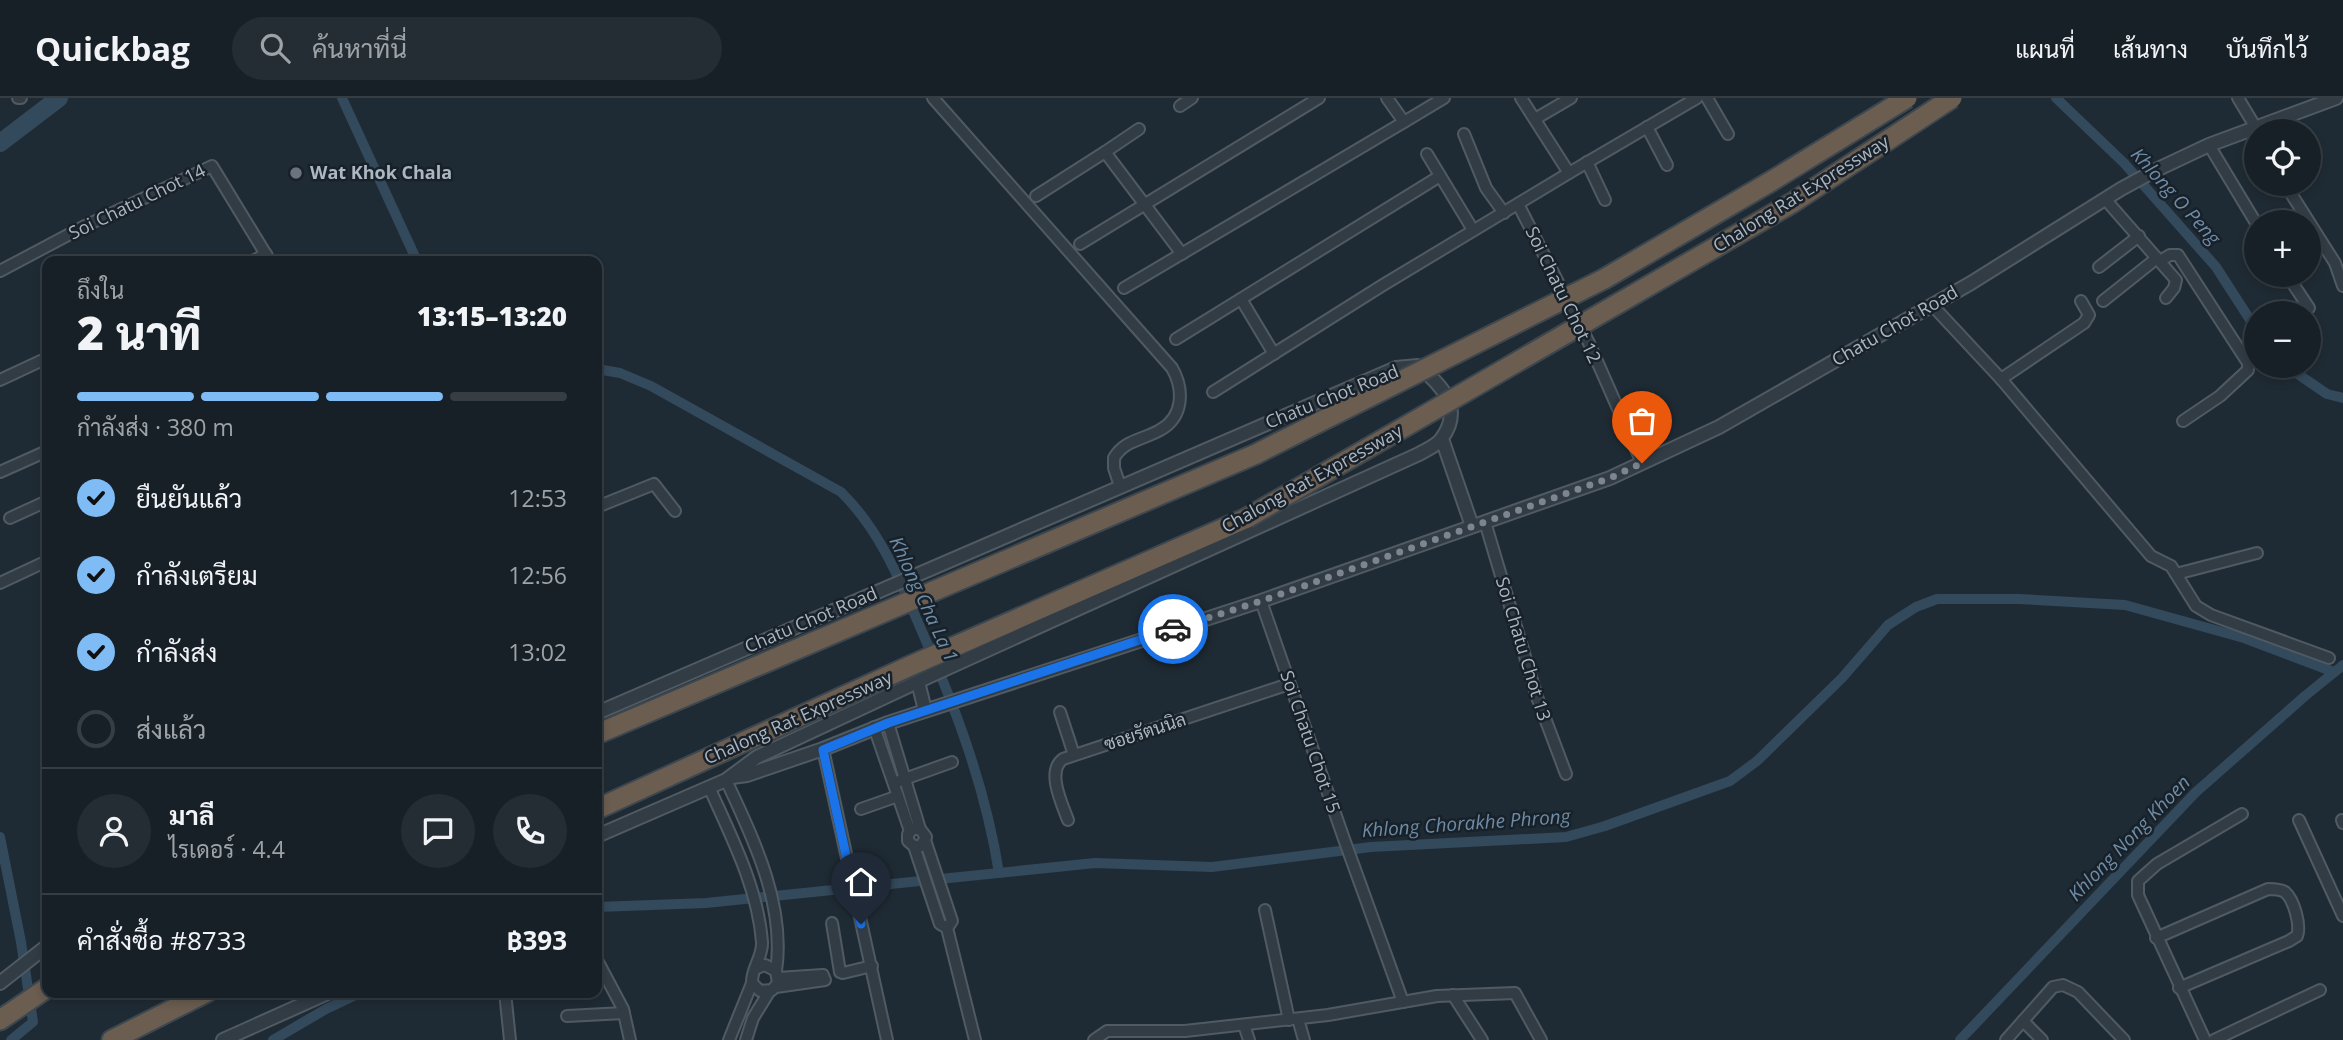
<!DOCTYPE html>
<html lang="th">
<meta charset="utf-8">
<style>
body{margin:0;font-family:"Open Sans",Sarabun,sans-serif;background:#242d33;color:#f1f3f6;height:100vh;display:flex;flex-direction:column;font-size:26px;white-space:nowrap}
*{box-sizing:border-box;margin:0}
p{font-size:23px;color:#9ea3a7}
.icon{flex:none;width:38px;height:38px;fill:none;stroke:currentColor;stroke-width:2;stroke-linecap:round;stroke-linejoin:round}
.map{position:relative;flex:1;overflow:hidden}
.sheet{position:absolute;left:42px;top:158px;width:560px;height:742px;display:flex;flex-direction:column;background:#172027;border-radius:14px;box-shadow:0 4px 10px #0003,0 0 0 2px #363e44}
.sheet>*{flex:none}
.tools{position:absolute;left:2244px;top:21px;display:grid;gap:14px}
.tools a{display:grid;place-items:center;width:77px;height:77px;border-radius:50%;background:#172027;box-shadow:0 4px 10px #0003,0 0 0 2px #363e44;font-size:35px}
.pin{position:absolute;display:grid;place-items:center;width:60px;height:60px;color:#fff;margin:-72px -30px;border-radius:50% 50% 50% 0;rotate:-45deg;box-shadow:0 0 7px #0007}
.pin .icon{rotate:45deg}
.courier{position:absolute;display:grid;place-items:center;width:70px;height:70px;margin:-35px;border:5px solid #1a73e8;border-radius:50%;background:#fff;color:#222;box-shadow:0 2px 9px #0007}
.headline em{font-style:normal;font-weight:800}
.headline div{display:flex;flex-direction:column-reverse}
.headline{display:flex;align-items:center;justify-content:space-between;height:119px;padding:0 35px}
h1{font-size:46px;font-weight:800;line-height:52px}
.bar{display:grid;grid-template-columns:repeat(4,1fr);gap:10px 7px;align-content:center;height:84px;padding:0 35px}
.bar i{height:9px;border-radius:5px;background:#363e44}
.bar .on{background:#7fbbf4}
.bar p{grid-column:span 4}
.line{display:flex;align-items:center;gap:18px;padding:0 35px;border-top:2px solid #363e44}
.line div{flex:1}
.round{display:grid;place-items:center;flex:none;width:74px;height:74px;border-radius:37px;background:#242d33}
ol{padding:0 35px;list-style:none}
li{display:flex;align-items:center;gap:21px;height:77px}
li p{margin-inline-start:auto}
li .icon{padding:7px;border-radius:50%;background:#7fbbf4;color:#111;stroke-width:4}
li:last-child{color:#9ea3a7}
li i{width:38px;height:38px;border:4px solid #363e44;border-radius:50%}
header{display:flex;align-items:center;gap:42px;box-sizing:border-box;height:98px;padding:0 35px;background:#172027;border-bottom:2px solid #363e44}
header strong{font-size:33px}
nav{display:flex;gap:38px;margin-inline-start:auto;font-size:24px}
.search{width:490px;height:63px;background:#242d33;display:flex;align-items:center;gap:18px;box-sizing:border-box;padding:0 24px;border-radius:38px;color:#9ea3a7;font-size:26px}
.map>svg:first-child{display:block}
</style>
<header>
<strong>Quickbag</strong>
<div class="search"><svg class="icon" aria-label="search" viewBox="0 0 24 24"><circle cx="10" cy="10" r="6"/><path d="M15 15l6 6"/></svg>ค้นหาที่นี่</div>
<nav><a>แผนที่</a><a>เส้นทาง</a><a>บันทึกไว้</a></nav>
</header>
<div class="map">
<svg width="2343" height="942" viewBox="0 0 2343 942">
<rect width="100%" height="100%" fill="#1f2b34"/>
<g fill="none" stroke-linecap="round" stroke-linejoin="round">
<!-- canal -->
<g stroke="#33495c" stroke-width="10">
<path d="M 342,0 L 417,163"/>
<path d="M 2056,0 L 2124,65 L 2216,169 L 2256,231"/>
<path d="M 2286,268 L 2327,296 L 2343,300"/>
<path d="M 597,271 L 620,275 L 651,288 L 841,394 C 881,433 901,485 923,536 C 957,613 986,692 999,775"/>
<path d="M 0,739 L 21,844 L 33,924 L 11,942"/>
<path d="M 597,809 L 706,805 L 1095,765 L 1212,769 L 1371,749 L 1566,739 L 1605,728 L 1730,683 L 1757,663 L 1842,580 L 1888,527 L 1916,509 L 1937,501 L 2019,501 L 2125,507 L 2244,540 L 2334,574"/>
<path d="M 273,942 L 326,911 L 362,894"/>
<path d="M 1960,942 L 2196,694 L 2305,598 L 2343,567"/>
</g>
<!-- river -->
<path stroke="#33495c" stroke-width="18" d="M 0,45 L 59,0"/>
<!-- minor casing -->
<g stroke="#505a63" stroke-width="14">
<g id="minor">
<path d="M 18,0 L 21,0"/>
<path d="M 933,0 L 1172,270 C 1184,291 1184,319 1160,332 C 1143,342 1124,342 1114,360 L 1114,370 L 1120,388"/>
<path d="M 1387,0 L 1404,24 L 1444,0"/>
<path d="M 1707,0 L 1728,36"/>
<path d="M 2238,0 L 2256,30"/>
<path d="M 1180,8 L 1192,0"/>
<path d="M 1535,21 L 1571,0"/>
<path d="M 1647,29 L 1667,67"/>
<path d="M 1139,31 L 1105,54 L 1182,156"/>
<path d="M 1464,36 L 1486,90 L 1504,115"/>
<path d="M 2209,47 L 2256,125"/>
<path d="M 1427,56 L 1473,132"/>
<path d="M 1587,64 L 1605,102"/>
<path d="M 1569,75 L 1697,0"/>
<path d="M 2285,86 L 2335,165 L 2343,188"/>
<path d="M 1036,98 L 1105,54"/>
<path d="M 2105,101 L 2176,182 L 2174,190 L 2166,200"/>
<path d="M 1518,106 L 1589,245 L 1642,365"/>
<path d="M 1080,146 L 1319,0"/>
<path d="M 253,163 L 266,156"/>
<path d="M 2160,163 L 2170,157 L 2178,157 L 2248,265 L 2248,272 L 2220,298 L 2183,323"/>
<path d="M 2099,169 L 2139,138"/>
<path d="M 0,173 L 85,128 L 212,68 L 270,163"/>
<path d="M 2287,177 L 2309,210"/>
<path d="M 1124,190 L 1404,24"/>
<path d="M 1241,201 L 1274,256"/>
<path d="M 2103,203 L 2157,160"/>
<path d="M 1932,207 L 2001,281 L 2151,458 L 2171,468 L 2196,508 L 2211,517 L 2329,560"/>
<path d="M 1176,241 L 1440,78"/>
<path d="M 2001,281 L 2084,225 L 2089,217 L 2081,203"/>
<path d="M 0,282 L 47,260"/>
<path d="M 1213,294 L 1383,187 L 1569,75 L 1521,0"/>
<path d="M 0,374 L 47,353"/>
<path d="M 597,409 L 654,386 L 675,413"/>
<path d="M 10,420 L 47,403"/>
<path d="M 1485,424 L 1537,599 L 1566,676"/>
<path d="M 2176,476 L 2257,455"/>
<path d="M 0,485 L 47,463"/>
<path d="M 1261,503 L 1344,741 L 1403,904"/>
<path d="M 1060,614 L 1074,657"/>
<path d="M 888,625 L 920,731 L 926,739 L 921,748 L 914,748 L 908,743 L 908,736 L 913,731 L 920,731"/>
<path d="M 874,629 L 910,733"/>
<path d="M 823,651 L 887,942"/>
<path d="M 726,682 C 753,740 786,807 776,873"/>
<path d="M 899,683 L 952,664"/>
<path d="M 709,689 C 731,738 758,790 762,844 C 763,859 751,871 752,885 L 760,893 L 772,892 L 778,885 L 776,873 L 765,867 L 757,870"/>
<path d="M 861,711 L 898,698"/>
<path d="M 1068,722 C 1062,706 1046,673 1063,661 L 1289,586"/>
<path d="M 2299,722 L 2343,818"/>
<path d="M 2342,722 L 2343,725"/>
<path d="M 925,742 L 952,823 L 947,830"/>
<path d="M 914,748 L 940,826 L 947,830 L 975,942"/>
<path d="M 1265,812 L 1289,922"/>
<path d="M 832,825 L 840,874 L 843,875 L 872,868"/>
<path d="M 2156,840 L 2268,791 C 2273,791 2280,791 2285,794 C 2294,802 2301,827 2297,838 L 2289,843 L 2179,890"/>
<path d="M 597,862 L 623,911 L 630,942"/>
<path d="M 776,889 L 825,882 L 823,877 L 778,880"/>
<path d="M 505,894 L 510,942"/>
<path d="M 1453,897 L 1482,942"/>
<path d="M 567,918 L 624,915"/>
<path d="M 1298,921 L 1304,942"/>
<path d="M 2023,923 L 2042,942"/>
<path d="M 1244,927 L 1249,942"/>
<path d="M 729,942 L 752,885"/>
<path d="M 746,942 L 753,920 L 769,894"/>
<path d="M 1094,942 L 1107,933 L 1185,933 L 1328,917 L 1437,898 L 1515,895 L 1541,942"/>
<path d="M 2006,942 L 2053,889 L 2063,887 L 2078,894 L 2124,942"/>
<path d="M 2205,942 L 2138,797 L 2138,783 L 2157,766 L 2242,716"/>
<path d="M 2214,942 L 2320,892"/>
</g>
</g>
<!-- tertiary casing -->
<g stroke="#505a63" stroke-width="16">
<g id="tertiary">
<path d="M 1442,341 L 1472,428"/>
<path d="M 918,584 L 925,612"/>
<path d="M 597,615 L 1396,270 L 1418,268 C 1441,286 1464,310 1442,340 C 1438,347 1426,352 1419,356 L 930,578 L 757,659 L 726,682 L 597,738"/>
<path d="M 732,679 L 747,677 L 823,651 L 888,625 L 1261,503 L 1610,380 L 1719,329 L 1971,185 L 2121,91 L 2156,72 L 2209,47 L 2336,0"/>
<path d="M 0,885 L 47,848"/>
<path d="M 223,942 L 330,894"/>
</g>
</g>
<!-- motorway casing -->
<g stroke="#3d4750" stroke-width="23">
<g id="motorway">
<path d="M 597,711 L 910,568 L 1247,420"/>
<path d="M 0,922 L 47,890"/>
<path d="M 112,942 L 207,894"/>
</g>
</g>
<!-- minor -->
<use href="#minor" stroke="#323c45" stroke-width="10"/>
<!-- tertiary -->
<use href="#tertiary" stroke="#323c45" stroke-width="12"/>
<!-- motorway -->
<use href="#motorway" stroke="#6b5d50" stroke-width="19"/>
<!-- motorway-bridge casing -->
<g stroke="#3d4750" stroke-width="23" stroke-linecap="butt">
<g id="motorway-bridge">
<path d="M 1247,420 L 1792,105 L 1952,0"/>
<path d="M 597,636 L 1256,356 L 1604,181 L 1770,84 L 1907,0"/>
</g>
</g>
<!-- motorway-bridge -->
<use href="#motorway-bridge" stroke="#6b5d50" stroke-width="19"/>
</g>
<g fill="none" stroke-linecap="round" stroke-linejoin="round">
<!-- done -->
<path stroke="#7b8690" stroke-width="7" stroke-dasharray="0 12.6" d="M 1173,531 L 1261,503 L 1610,380 L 1642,365"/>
<!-- route -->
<path stroke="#1a73e8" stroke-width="9" d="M 861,826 L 823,652 L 888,625 L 1173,531"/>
</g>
<!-- markers -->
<circle fill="#6b7280" stroke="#182129" stroke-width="2.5" cx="296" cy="75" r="7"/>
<g text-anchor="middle" stroke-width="5" stroke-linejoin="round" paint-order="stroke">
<!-- poi labels -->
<g font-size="18" font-weight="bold" fill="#acb7c2" stroke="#182129" text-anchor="start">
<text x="310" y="81">Wat Khok Chala</text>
</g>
<!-- street labels -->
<g font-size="18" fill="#acb7c2" stroke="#182129">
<text transform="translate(1801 96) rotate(-32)" y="6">Chalong Rat Expressway</text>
<text transform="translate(137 104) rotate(-26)" y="6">Soi Chatu Chot 14</text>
<text transform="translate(1563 197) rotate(64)" y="6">Soi Chatu Chot 12</text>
<text transform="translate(1895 228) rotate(-30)" y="6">Chatu Chot Road</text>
<text transform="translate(1332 299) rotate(-22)" y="6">Chatu Chot Road</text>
<text transform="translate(1312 381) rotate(-29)" y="6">Chalong Rat Expressway</text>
<text transform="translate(811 522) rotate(-23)" y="6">Chatu Chot Road</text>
<text transform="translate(1523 551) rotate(73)" y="6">Soi Chatu Chot 13</text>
<text transform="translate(798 620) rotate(-24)" y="6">Chalong Rat Expressway</text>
<text transform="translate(1145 634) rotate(-18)" y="6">ซอยรัตนนิล</text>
<text transform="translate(1310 644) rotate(71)" y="6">Soi Chatu Chot 15</text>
</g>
<!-- water labels -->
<g font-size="19" font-style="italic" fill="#6e8ca6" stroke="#182129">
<text transform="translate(2176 98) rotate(48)" y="7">Khlong O Peng</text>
<text transform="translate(924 501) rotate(65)" y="7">Khlong Cha La 1</text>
<text transform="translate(1466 725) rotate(-4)" y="7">Khlong Chorakhe Phrong</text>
<text transform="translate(2129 740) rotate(-46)" y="7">Khlong Nong Khoen</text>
</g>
</g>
</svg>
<div class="tools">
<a><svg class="icon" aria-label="locate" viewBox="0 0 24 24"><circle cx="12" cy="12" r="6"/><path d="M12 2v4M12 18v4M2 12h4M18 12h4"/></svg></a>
<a>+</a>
<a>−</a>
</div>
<div class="pin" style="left:1642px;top:365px;background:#ea580c"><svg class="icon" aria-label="bag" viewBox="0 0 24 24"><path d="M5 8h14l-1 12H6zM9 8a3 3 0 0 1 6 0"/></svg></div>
<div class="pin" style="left:861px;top:826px;background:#1f2937"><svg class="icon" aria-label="home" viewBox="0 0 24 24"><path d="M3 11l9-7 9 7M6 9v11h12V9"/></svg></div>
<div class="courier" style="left:1173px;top:531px"><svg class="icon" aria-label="car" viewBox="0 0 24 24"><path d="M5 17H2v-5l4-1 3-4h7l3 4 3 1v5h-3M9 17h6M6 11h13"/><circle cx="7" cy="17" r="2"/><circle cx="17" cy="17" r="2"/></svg></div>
<section class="sheet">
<div class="headline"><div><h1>2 นาที</h1><p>ถึงใน</p></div><em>13:15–13:20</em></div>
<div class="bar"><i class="on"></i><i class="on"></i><i class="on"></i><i></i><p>กำลังส่ง · 380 m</p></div>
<ol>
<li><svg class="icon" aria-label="check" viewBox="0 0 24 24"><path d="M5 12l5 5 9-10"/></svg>ยืนยันแล้ว<p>12:53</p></li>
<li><svg class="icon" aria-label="check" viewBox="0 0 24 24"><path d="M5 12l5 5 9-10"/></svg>กำลังเตรียม<p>12:56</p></li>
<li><svg class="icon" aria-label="check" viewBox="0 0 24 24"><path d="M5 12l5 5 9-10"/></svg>กำลังส่ง<p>13:02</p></li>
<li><i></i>ส่งแล้ว</li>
</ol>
<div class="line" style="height:126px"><a class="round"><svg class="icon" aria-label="person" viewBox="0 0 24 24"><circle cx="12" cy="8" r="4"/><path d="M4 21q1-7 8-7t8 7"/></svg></a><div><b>มาลี</b><p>ไรเดอร์ · 4.4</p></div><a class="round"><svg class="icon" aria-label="chat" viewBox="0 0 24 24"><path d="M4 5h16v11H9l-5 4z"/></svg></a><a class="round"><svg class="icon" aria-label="phone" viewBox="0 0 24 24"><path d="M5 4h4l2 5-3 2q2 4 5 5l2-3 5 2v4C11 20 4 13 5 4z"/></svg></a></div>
<div class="line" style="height:91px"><div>คำสั่งซื้อ #8733</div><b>฿393</b></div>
</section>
</div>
